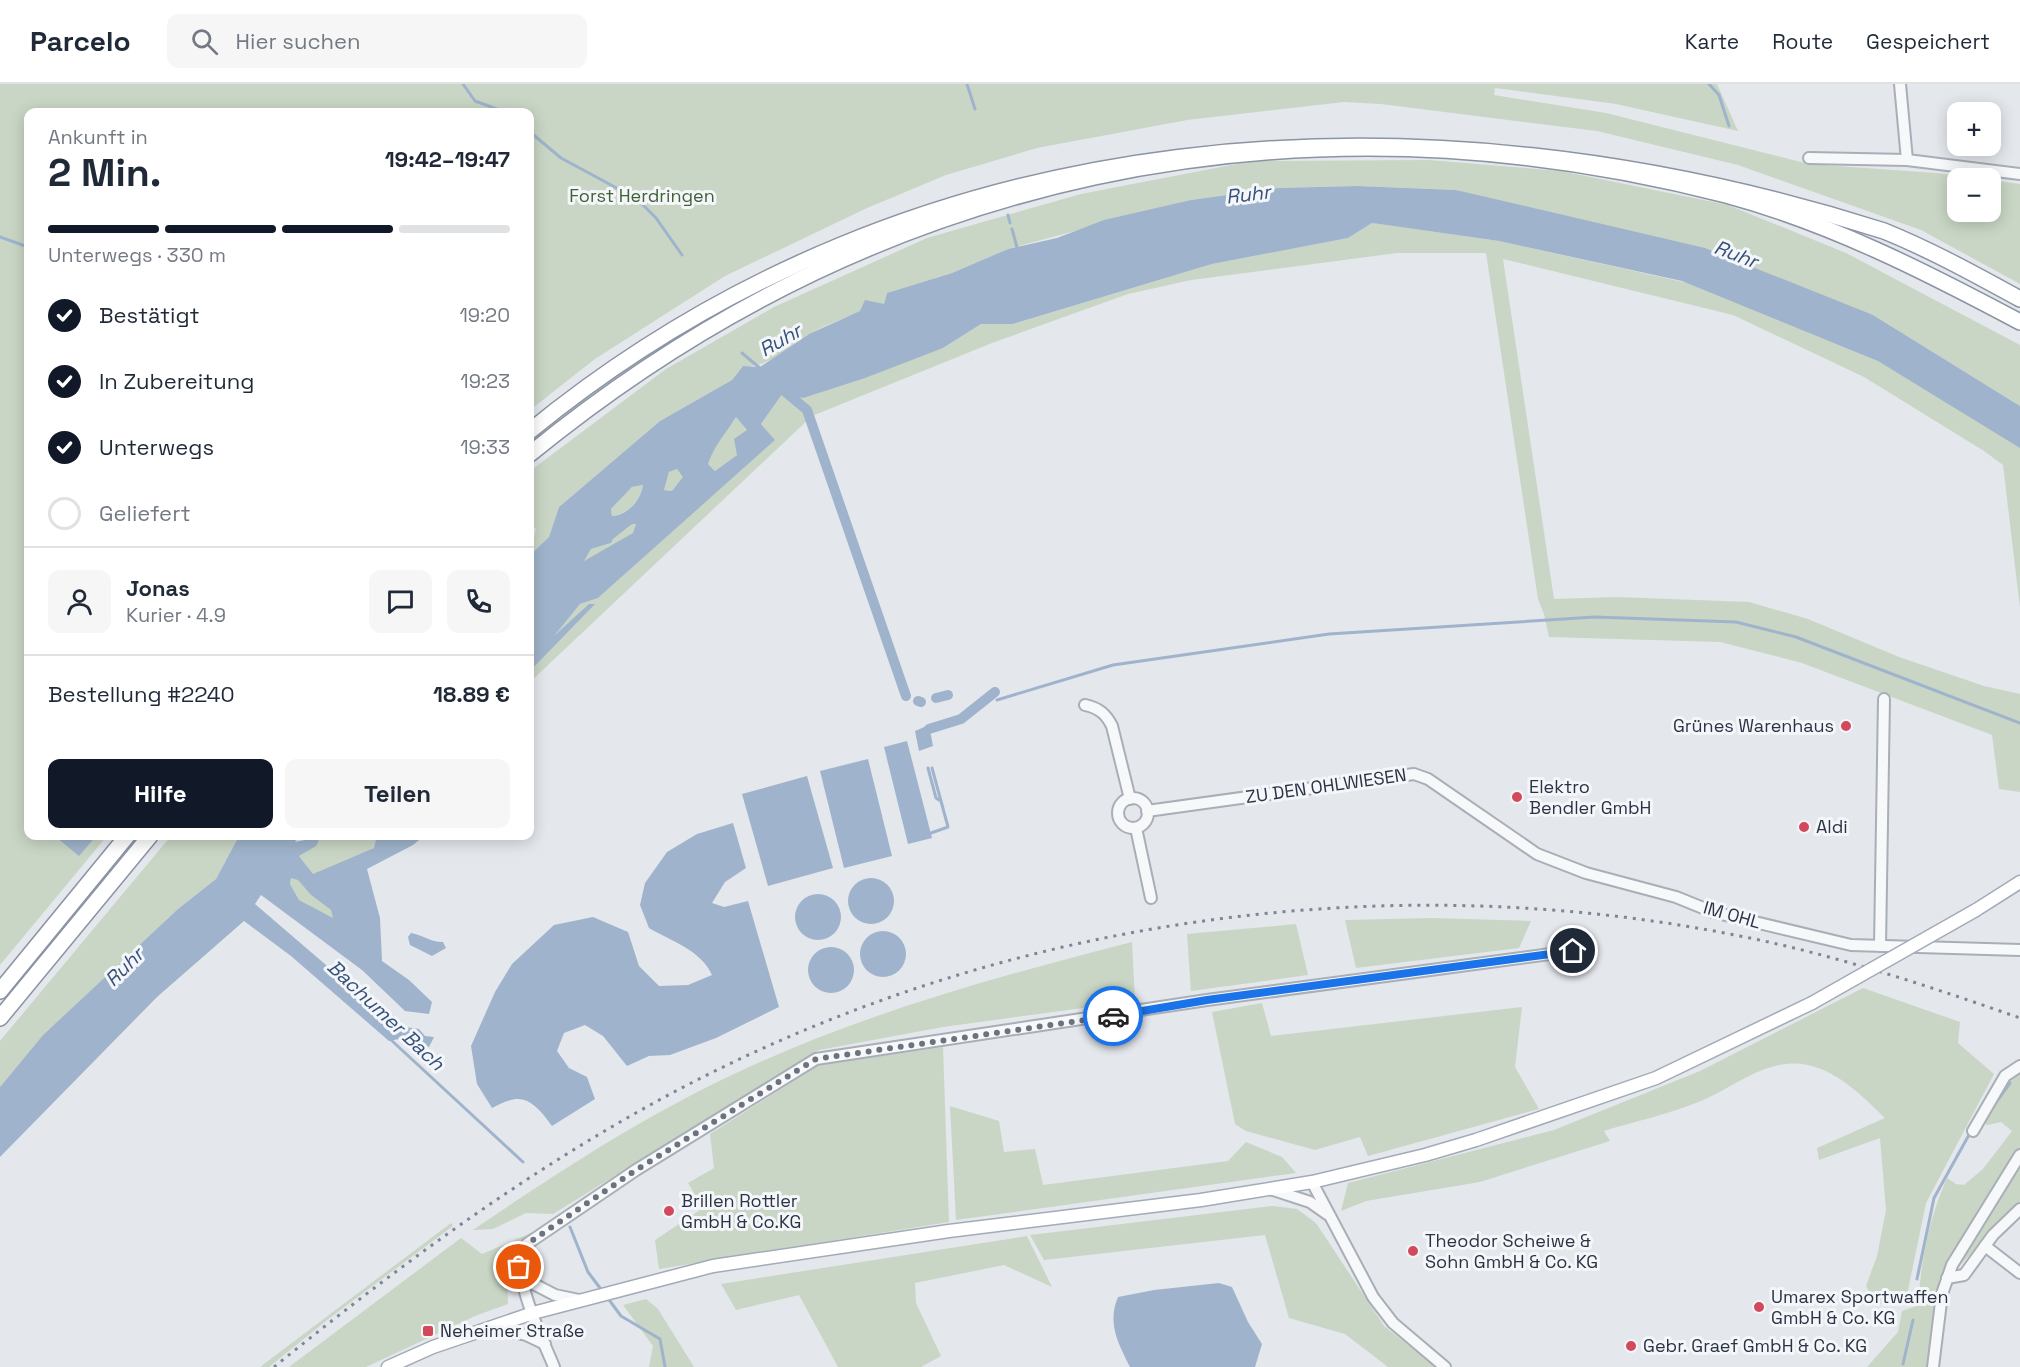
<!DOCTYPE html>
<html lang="de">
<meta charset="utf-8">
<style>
body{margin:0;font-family:"Space Grotesk",sans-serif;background:#f6f6f7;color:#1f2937;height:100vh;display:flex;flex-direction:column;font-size:22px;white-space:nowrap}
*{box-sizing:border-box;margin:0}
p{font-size:20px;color:#747a83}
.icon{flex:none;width:33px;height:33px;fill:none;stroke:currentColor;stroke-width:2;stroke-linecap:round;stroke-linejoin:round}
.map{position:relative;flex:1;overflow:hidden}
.panel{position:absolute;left:24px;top:24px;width:510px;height:732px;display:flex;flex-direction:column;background:#fff;border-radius:12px;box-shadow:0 3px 15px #0003}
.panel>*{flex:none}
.fabs{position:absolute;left:1947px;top:18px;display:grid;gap:12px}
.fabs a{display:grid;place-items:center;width:54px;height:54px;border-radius:12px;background:#fff;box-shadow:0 3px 15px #0003;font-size:30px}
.pin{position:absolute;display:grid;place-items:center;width:51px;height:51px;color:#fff;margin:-26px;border:3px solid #fff;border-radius:50%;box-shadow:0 2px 6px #0007}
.courier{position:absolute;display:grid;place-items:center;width:60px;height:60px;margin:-30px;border:4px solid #1a73e8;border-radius:50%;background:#fff;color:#222;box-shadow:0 2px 8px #0007}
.head em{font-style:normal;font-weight:600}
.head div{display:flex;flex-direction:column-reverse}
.head{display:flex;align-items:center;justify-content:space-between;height:102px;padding:0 24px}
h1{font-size:39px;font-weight:600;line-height:45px}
.bar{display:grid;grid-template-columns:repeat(4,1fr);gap:9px 6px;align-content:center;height:72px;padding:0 24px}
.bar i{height:8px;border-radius:4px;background:#e0e1e3}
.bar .active{background:#111827}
.bar p{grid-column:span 4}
.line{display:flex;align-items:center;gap:15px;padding:0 24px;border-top:2px solid #e0e1e3}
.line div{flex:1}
.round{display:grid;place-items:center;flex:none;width:63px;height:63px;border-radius:12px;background:#f6f6f7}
ol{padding:0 24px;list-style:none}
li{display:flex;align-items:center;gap:18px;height:66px}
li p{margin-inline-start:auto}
li .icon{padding:6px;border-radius:50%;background:#111827;color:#fff;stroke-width:4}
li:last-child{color:#747a83}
li i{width:33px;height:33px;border:3px solid #e0e1e3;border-radius:50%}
.primary-button{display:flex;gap:12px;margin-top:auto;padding:12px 24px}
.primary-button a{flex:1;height:69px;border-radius:12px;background:#111827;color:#fff;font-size:24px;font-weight:600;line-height:69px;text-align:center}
.primary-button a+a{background:#f6f6f7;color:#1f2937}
header{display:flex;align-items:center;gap:36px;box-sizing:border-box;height:84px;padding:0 30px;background:#fff;border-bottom:2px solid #e0e1e3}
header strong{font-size:28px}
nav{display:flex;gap:33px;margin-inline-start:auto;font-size:21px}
.search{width:420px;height:54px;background:#f6f6f7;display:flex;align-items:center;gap:15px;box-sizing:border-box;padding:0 21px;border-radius:12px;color:#747a83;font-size:22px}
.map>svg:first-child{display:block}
</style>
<header>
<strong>Parcelo</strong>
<div class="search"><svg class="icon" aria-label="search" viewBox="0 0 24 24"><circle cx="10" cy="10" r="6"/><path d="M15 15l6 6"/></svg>Hier suchen</div>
<nav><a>Karte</a><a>Route</a><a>Gespeichert</a></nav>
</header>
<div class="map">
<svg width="2020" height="1283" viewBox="0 0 2020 1283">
<rect width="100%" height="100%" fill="#e4e7ec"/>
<!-- green -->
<g fill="#c9d6c5">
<path d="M 0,0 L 1717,0 L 1738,47 L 1616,20 L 1495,4 L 1494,11 L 1606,29 L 1809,80 L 1936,89 L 1979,94 L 1958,94 L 1958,128 L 1990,128 L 1991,96 L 2020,100 L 2020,200 L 1921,146 L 1738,81 L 1597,47 L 1381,20 L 1344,18 L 1187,36 L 1037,64 L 946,91 L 867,124 L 725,192 L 595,275 L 530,326 L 530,28 L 28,28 L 28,752 L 107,752 L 0,881 Z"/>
<path d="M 1429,76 L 1561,87 L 1728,121 L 1846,169 L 2020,261 L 2020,322 L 1873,231 L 1456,106 L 1357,102 L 1278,104 L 1191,116 L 1008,165 L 952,189 L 887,209 L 884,220 C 859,228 833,237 809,250 C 786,263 771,284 743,282 L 732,296 L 660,337 L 559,423 L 549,453 L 530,471 L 536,444 L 530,446 L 530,387 L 666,285 L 774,223 L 927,154 L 1081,110 L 1252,77 Z"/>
<path d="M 1372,139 L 1499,157 L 1733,209 L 1838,250 L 2020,363 L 2020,524 L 2003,381 L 1984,367 L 1864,293 L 1733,231 L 1503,175 L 1554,515 L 1616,513 L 1749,518 L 1808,535 L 1899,573 L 1984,602 L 2020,610 L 2020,708 L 1999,705 L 1992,651 L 1802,579 L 1720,558 L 1549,553 L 1544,530 L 1538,515 L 1486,169 L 1397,169 L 1191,196 L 1128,210 L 992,259 L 812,332 L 530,598 L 530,587 L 594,520 L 548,558 L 580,520 L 598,514 L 774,356 L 761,340 L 783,309 L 943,264 L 981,240 L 1013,240 L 1212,180 L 1348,154 Z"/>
<path d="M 736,333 L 747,346 L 737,371 L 715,387 L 708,380 C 715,359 725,351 736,333 Z"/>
<path d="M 677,385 L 684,393 L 672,407 L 664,406 L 669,388 Z"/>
<path d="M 643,401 C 641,416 628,430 612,432 L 611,425 L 632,403 Z"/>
<path d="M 632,439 L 636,440 L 634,449 L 583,478 L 591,465 L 611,459 L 613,455 Z"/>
<path d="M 171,752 L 239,752 L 216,795 L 178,825 L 43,951 L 0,1003 L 0,957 Z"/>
<path d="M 321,752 L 369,752 L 376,755 L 374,764 L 313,791 L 299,772 L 315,762 Z"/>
<path d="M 291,794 L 298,795 L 311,811 L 331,826 L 334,835 L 299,816 L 290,800 Z"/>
<path d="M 1431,834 L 1531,837 L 1519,864 L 1356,884 L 1345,836 Z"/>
<path d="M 1296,840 L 1308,891 L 1191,907 L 1187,850 Z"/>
<path d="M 1132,858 L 1135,917 L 943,943 L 819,966 L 553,1130 L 526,1129 L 493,1145 L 473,1146 C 561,1086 650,1028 747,984 C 871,927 1000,892 1132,858 Z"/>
<path d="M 1863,904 L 1960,938 L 1958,959 L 1994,990 L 1926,1119 L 1907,1211 L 1877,1221 L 1866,1202 L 1877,1172 L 1886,1126 L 1880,1054 L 1819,1076 L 1817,1064 L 1885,1034 C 1855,1005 1821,970 1775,982 C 1750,988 1725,1007 1701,1017 C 1670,1030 1636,1037 1604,1047 L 1610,1057 L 1480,1098 L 1366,1117 L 1341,1127 L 1348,1099 L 1554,1046 L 1700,987 Z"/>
<path d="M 1262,919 L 1271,952 L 1522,923 L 1515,983 L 1539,1025 L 1368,1072 L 1360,1053 L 1315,1066 L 1246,1047 L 1235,1040 L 1212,928 Z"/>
<path d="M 943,963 L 949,1138 L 659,1185 L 655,1156 L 703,1124 L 688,1099 L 714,1084 L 710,1050 L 819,981 Z"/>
<path d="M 2020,984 L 2020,1117 L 1937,1206 L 1919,1210 C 1922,1170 1931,1130 1947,1094 L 1956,1100 L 1964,1101 L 1983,1085 L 2012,1047 L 2001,1038 L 1988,1041 L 1983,1039 L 2007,994 Z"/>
<path d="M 950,1022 L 999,1037 L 1004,1068 L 1035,1065 L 1043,1101 L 1228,1077 L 1246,1058 L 1282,1073 L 1296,1089 L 956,1136 Z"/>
<path d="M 1273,1122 L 1297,1125 L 1316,1139 L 1384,1242 L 1436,1283 L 1388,1283 L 1345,1250 L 1289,1234 L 1265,1151 L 1044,1176 L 1030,1151 Z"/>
<path d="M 451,1139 L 453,1142 L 331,1233 L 269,1283 L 260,1283 Z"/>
<path d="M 533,1148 L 507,1179 L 508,1220 L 475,1232 L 366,1283 L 289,1283 L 461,1154 L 482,1170 Z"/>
<path d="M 1027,1152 L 1052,1203 L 1004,1181 L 915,1199 L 916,1219 L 941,1272 L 921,1283 L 838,1283 L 799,1211 L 736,1226 L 721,1200 Z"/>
<path d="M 646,1215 L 658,1225 L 694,1283 L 649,1283 L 653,1262 L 623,1221 Z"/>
<path d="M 1931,1217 L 1936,1223 L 1927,1283 L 1867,1283 L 1898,1248 L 1902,1227 Z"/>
</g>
<!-- water -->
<g fill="#9fb4cc" fill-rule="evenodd">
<path d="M 1357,102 L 1456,106 L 1705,164 L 1873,231 L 2020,322 L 2020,364 L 1878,277 L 1682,197 L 1499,157 L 1372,139 L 1348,154 L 1212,180 L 1013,240 L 981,240 L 943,264 L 865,294 L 803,314 L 783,309 L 761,340 L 775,356 L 598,514 L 580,520 L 554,552 L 589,520 L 595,520 L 530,587 L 530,471 L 549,453 L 559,423 L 660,337 L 732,296 L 743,282 L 760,283 L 809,250 L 860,227 L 865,216 L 884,220 L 887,209 L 952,189 L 1008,165 L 1057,154 L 1104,136 L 1191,116 L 1278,104 ZM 736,333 L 747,346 L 734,355 L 737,371 L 715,387 L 708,380 C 715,360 725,351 736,333 ZM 677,385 L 683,393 L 672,407 L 664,406 L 669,388 ZM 643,401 C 641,416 628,431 612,432 L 611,425 L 632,403 ZM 632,440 L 636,440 L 633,449 L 584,477 L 591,465 L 611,459 L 613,455 Z"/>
<path d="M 929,641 L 933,662 L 919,667 L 915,647 Z"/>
<path d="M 907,657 L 932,754 L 908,760 L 884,663 Z"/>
<path d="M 868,675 L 892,772 L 844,784 L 820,687 Z"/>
<path d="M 807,692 L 833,784 L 768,802 L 742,710 Z"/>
<path d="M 733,739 L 746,784 L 725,798 L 712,819 L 724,823 L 748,817 L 779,923 L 716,954 L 670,971 L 649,972 L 627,982 L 603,952 L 585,941 L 564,949 L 557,967 L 569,984 L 587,993 L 595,1015 L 552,1042 C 532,1015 522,1007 492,1024 L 477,1000 L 471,962 L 495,908 L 512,880 L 554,841 L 593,833 L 628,848 L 639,882 L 659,902 L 688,901 L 712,891 C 701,866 671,857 649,844 L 640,821 L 645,799 L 667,768 L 697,750 Z"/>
<path d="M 60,752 L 96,752 L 79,772 L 57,754 Z"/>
<path d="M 239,752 L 298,752 L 295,758 L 305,756 L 307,752 L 321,752 L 316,762 L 299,772 L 313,790 L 374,764 L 376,755 L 369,752 L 424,752 L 413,761 L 367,785 L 380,834 L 382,877 L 409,896 L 432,918 L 429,930 L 405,927 L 362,886 L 261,811 L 255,820 L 397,942 L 419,945 L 425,952 L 434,953 L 429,963 L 404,954 L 389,957 L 291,872 L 244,837 L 157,913 L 0,1073 L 0,1003 L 43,951 L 178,825 L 216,795 ZM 291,794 L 298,796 L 311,811 L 331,826 L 333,834 L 299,816 L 290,800 Z"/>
<circle cx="871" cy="817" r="23"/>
<circle cx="818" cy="833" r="23"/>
<circle cx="883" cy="870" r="23"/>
<path d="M 411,849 C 423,851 430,858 443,858 L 446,864 L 432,872 L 410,861 L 408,853 Z"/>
<circle cx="831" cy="886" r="23"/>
<path d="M 1219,1199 L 1232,1203 L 1248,1238 L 1262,1260 L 1255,1283 L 1130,1283 C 1118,1259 1107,1239 1118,1213 L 1154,1206 Z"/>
</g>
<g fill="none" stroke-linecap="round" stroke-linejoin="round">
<!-- stream -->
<g stroke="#9fb4cc" stroke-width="3">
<path d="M 463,0 L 475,17 L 505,28"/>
<path d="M 967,0 L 975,25"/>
<path d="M 1709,0 L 1719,11 L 1729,42"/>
<path d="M 530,48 L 561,74 L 637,115 L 656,134 L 682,171"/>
<path d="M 1008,131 L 1010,139"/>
<path d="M 1012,145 L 1018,167"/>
<path d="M 0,153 L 28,163"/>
<path d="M 742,269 L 761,285"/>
<path d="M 997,616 L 1113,581 L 1329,550 L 1595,533 L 1736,538 L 1796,553 L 2020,639"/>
<path d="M 928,684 L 936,714 L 939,716"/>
<path d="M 931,749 L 948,743 L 932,684"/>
<path d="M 390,955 L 523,1078"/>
<path d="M 1986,1032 L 2010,999"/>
<path d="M 570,1143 L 588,1188 L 603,1208"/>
<path d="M 1917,1195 L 1934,1114 L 1970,1049"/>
<path d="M 607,1213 L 621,1232 L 660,1255 L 665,1283"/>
<path d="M 1903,1280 L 1913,1236"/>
</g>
<!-- canal -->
<g stroke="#9fb4cc" stroke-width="10">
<path d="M 783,306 L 807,326 L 906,612"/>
<path d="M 936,614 L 948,611"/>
<path d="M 918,617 L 921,618"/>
<path d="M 929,645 L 961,635 L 995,608"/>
</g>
<!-- minor casing -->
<g stroke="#a9aeb7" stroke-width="14">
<g id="minor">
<path d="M 1900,0 L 1907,76"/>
<path d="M 1809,74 L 1907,76 L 2020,90"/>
<path d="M 1085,621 C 1099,624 1106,630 1112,642 L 1130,715"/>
<circle cx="1133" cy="729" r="15"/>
<path d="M 1147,727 L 1414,690 L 1428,695 L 1537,770 L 1586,789 L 1676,813 L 1713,828 L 1851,861 L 2020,866"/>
<path d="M 1136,744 L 1151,814"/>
<path d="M 1880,862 L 1884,615"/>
<path d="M 1973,1047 L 2005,992 L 2020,982"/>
<path d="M 1312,1098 L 1373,1213 L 1393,1239 L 1445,1283"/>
<path d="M 1270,1105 L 1310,1118 L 1327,1130"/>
<path d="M 1985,1162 L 2020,1189"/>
<path d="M 522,1194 L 555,1211 L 579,1216"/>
<path d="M 1947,1194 L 1964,1191 L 1993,1151 L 2020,1125"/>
<path d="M 491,1243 L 526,1251 L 545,1260"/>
<path d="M 554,1283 C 543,1255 507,1186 527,1160 L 636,1086 L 816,975 L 1207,916 L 1573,867"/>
<path d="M 1933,1283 L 1942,1210 L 1952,1181 L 2020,1071"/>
</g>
</g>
<!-- major casing -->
<g stroke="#a3abb8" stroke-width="15">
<g id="major">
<path d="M 1976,826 L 2020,798"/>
<path d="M 388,1283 L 433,1263 L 533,1229 L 713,1182 L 949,1147 L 1201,1116 L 1312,1098 L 1425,1071 L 1476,1056 L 1656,994 L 1812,919"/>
</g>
</g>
<!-- highway casing -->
<g stroke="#8b94a3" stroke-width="18">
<g id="highway">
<path d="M 530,347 C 916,31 1422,0 1884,147 C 1931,166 1976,191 2020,215"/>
<path d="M 530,370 C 876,87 1294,0 1726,111 C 1830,139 1926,188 2020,238"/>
<path d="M 0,907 L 127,752"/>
<path d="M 0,934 L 150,752"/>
</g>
</g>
<!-- minor -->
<use href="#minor" stroke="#f7f8fa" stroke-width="10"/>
<!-- major -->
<use href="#major" stroke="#fff" stroke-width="12"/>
<!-- highway -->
<use href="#highway" stroke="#fff" stroke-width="15"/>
<!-- rail -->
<path stroke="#7d8696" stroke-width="3" stroke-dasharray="3 6" stroke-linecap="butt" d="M 274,1283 C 396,1184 523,1090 661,1015 C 1001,830 1409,774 1786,862 C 1865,881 1943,907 2020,934"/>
<!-- major-bridge casing -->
<g stroke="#a3abb8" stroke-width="15" stroke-linecap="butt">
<path id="major-bridge" d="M 1812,919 L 1976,826"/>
</g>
<!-- major-bridge -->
<use href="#major-bridge" stroke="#fff" stroke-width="12"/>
</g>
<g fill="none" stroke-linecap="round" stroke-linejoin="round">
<!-- done -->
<path stroke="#6c737f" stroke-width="6" stroke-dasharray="0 10.8" d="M 519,1183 L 520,1173 L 527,1160 L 636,1086 L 816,975 L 1113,932"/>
<!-- route -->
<path stroke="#1a73e8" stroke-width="8" d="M 1113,932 L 1207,916 L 1573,867"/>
</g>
<!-- markers -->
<g fill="#d1495b" stroke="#f4f6f9" stroke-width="2">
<circle cx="1846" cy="642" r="6"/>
<circle cx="1517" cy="713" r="6"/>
<circle cx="1804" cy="743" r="6"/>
<circle cx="669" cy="1127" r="6"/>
<circle cx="1413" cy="1167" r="6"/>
<circle cx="1759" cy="1223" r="6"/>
<rect x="422" y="1241" width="12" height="12" rx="3"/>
<circle cx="1631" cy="1262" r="6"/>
</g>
<g text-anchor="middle" stroke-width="6" stroke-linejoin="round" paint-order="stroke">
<!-- park labels -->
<g font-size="18" fill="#3f6138" stroke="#f4f6f9">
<text x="642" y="118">Forst Herdringen</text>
</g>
<!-- poi labels -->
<g font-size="18" fill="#2b3445" stroke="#f4f6f9" text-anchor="start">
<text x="1834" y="648" text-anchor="end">Grünes Warenhaus</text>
<text x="1529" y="709">Elektro<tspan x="1529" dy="21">Bendler GmbH</tspan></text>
<text x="1816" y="749">Aldi</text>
<text x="681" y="1123">Brillen Rottler<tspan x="681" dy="21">GmbH &amp; Co.KG</tspan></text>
<text x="1425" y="1163">Theodor Scheiwe &amp;<tspan x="1425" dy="21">Sohn GmbH &amp; Co. KG</tspan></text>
<text x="1771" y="1219">Umarex Sportwaffen<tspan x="1771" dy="21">GmbH &amp; Co. KG</tspan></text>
<text x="440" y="1253">Neheimer Straße</text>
<text x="1643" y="1268">Gebr. Graef GmbH &amp; Co. KG</text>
</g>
<!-- street labels -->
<g font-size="18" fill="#2b3445" stroke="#f4f6f9">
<text transform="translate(1326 702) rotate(-8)" y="6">ZU DEN OHLWIESEN</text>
<text transform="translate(1732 831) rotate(16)" y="6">IM OHL</text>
</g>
<!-- water labels -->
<g font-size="20" font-style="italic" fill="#34527a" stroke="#f4f6f9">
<text transform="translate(1248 110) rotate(-7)" y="7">Ruhr</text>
<text transform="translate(1736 170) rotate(21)" y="7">Ruhr</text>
<text transform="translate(780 256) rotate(-30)" y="7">Ruhr</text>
<text transform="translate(124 883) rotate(-45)" y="7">Ruhr</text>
<text transform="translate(386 931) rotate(43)" y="7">Bachumer Bach</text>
</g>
</g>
</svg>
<div class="fabs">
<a>+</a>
<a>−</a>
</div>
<div class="pin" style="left:519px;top:1183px;background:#ea580c"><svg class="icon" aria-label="bag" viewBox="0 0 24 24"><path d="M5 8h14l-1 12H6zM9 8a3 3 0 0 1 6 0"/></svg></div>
<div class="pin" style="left:1573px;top:867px;background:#1f2937"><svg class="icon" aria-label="home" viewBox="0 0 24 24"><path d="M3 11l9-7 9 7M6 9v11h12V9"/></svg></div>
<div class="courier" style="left:1113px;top:932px"><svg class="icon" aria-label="car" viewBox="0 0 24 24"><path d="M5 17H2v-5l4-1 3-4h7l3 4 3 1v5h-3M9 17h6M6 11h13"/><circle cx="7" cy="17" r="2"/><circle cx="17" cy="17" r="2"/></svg></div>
<section class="panel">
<div class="head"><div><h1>2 Min.</h1><p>Ankunft in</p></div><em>19:42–19:47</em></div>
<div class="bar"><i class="active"></i><i class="active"></i><i class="active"></i><i></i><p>Unterwegs · 330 m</p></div>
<ol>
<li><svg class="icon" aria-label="check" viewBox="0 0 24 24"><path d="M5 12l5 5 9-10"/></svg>Bestätigt<p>19:20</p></li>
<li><svg class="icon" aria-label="check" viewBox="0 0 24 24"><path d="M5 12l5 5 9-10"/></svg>In Zubereitung<p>19:23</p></li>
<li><svg class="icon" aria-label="check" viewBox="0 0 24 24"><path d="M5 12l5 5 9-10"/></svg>Unterwegs<p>19:33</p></li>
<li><i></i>Geliefert</li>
</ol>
<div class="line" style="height:108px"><a class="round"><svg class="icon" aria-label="person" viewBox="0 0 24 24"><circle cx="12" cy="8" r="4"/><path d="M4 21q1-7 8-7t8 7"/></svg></a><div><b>Jonas</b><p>Kurier · 4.9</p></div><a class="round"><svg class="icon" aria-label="chat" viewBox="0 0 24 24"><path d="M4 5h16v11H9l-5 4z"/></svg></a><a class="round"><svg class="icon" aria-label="phone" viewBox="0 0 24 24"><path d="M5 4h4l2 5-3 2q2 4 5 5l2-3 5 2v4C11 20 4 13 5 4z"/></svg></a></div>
<div class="line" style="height:78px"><div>Bestellung #2240</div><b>18.89 €</b></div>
<div class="primary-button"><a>Hilfe</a><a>Teilen</a></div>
</section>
</div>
